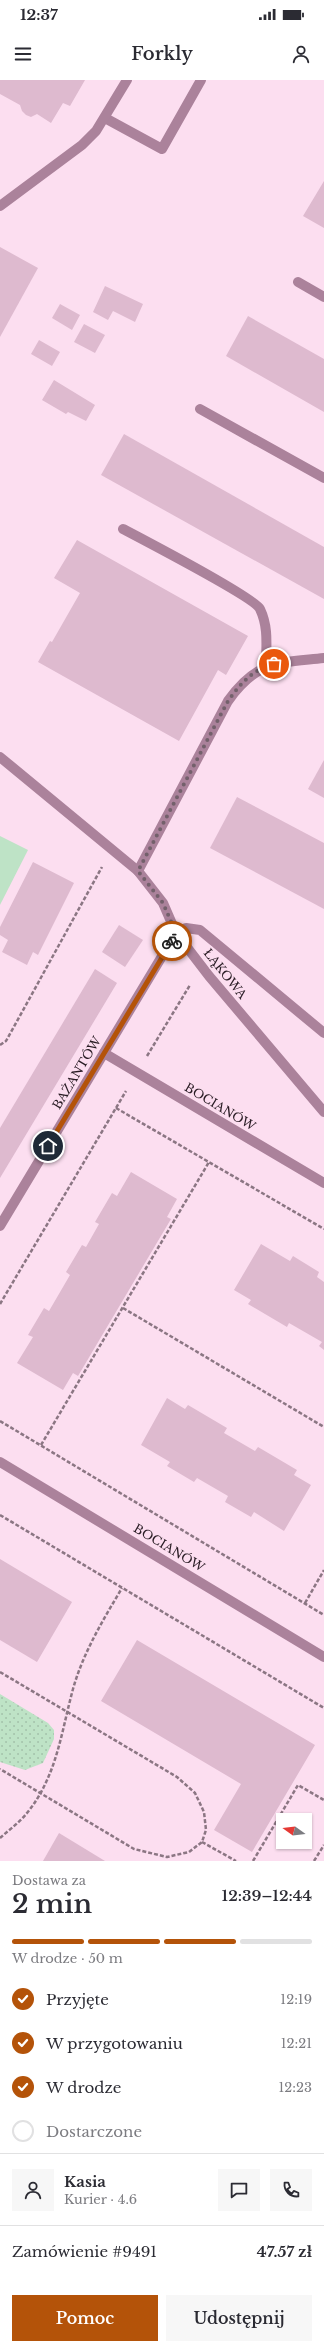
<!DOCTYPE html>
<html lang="pl">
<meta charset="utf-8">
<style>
body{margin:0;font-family:"Libre Baskerville",serif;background:#f7f7f7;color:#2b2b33;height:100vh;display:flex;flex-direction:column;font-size:15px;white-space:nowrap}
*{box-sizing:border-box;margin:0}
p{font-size:13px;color:#7c7c81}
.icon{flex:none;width:22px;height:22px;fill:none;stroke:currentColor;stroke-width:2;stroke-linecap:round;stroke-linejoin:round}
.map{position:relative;height:1781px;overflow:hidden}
.sheet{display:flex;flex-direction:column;background:#fff;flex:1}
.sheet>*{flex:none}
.needle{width:26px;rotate:285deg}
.controls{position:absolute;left:276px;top:1733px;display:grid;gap:8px}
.controls a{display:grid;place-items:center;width:36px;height:36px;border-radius:0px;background:#fff;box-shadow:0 1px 3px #0004;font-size:20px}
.pin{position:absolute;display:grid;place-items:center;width:34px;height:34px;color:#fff;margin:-17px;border:2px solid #fff;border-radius:50%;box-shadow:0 1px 4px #0007}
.courier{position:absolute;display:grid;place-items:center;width:40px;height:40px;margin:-20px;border:3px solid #b45309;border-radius:50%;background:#fff;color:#222;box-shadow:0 1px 5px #0007}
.headline em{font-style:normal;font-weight:600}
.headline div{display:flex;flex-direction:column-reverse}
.headline{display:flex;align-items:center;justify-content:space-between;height:68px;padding:0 12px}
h1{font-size:26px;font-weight:600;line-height:30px}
.bar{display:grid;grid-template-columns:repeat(4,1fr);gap:6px 4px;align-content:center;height:48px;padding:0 12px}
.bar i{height:5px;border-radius:3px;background:#e1e1e2}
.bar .selected{background:#b45309}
.bar p{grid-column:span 4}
.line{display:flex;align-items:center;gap:10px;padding:0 12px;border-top:1px solid #e1e1e2}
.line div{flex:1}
.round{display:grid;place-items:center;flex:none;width:42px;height:42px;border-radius:0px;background:#f7f7f7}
ol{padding:0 12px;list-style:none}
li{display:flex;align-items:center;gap:12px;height:44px}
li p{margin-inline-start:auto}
li .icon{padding:4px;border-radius:50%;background:#b45309;color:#fff;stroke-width:4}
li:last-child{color:#7c7c81}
li i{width:22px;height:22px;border:2px solid #e1e1e2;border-radius:50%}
.action{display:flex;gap:8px;margin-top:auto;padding:8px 12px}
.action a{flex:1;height:46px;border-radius:0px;background:#b45309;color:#fff;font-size:16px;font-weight:600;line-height:46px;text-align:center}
.action a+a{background:#f7f7f7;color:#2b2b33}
.status{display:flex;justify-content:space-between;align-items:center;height:28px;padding:0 20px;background:#fff;direction:ltr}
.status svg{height:11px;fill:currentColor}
header{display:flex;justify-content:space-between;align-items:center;height:52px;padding:0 12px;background:#fff;font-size:18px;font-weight:600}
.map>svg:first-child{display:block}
</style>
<div class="status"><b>12:37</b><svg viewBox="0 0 49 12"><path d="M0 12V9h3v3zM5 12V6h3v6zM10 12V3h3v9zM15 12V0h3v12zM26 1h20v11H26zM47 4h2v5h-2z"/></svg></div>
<header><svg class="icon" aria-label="menu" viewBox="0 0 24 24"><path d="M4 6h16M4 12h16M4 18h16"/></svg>Forkly<svg class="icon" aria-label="person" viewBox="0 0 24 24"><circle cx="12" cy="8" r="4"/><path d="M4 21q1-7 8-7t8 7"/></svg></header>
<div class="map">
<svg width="324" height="1781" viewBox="0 0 324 1781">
<defs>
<pattern id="grass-dots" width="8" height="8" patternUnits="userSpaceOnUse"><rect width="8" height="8" fill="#bee3c6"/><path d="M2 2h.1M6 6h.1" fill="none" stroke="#a3c2aa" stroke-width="1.8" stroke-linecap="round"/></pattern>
</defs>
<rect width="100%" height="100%" fill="#fcdef0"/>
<!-- grass -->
<path fill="url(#grass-dots)" d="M 0,1614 L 48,1643 L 54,1650 L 54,1659 L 43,1683 L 25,1690 L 0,1682 Z"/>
<!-- garden -->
<path fill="#bee3c6" d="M 0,756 L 28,770 L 0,825 Z"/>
<!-- building -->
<g fill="#debacf">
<path d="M 0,0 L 85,0 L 70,26 L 63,23 L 51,43 L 37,34 L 31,37 L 26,35 L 22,31 L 20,25 L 0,14 Z"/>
<path d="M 324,101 L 324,148 L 303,136 Z"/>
<path d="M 0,167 L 38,188 L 0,257 Z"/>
<path d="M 105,206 L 143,224 L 135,242 L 113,231 L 108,240 L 93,232 Z"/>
<path d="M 60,224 L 80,235 L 72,250 L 52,238 Z"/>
<path d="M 248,236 L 324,279 L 324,332 L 226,276 Z"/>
<path d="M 84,244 L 105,255 L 95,273 L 74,262 Z"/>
<path d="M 39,260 L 60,272 L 52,286 L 31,274 Z"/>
<path d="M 54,300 L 95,325 L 86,341 L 68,332 L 66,334 L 42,320 Z"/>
<path d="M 124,354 L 324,467 L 324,519 L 101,395 Z"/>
<path d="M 77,460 L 248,556 L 226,595 L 218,590 L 179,661 L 38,582 L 50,561 L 52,562 L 80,513 L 54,498 Z"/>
<path d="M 324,680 L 324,718 L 308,709 Z"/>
<path d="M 237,717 L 324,763 L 324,829 L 210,768 Z"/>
<path d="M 33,782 L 74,803 L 38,875 L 33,872 L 27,885 L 2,872 L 8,860 L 0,855 L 0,847 Z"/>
<path d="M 119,845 L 143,860 L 125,887 L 102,872 Z"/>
<path d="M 95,889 L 117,903 L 0,1098 L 0,1048 Z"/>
<path d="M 131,1092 L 177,1119 L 167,1137 L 171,1139 L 78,1296 L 73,1293 L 63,1310 L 17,1283 L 33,1257 L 28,1255 L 44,1228 L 49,1231 L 70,1195 L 66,1192 L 82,1165 L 86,1167 L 99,1144 L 95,1142 L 112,1113 L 117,1116 Z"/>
<path d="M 261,1164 L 290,1181 L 293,1176 L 319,1192 L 317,1197 L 324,1202 L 324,1270 L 319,1266 L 322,1262 L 289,1243 L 287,1247 L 248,1224 L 251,1220 L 234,1210 Z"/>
<path d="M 167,1318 L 185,1329 L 188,1325 L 227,1348 L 224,1353 L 255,1371 L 258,1367 L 297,1390 L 294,1395 L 311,1405 L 284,1451 L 254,1432 L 251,1437 L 225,1422 L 228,1416 L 197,1398 L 194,1402 L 167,1386 L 170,1382 L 141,1365 Z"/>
<path d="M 0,1479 L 72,1522 L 37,1582 L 0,1560 Z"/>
<path d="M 137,1560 L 315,1665 L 252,1772 L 214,1750 L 241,1704 L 101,1621 Z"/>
<path d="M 59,1753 L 105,1781 L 43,1781 Z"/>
</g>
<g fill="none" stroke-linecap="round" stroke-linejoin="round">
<!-- path -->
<g stroke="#8b7683" stroke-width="2.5" stroke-dasharray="4 2" stroke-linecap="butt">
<path d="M 0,965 L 6,961 L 102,787"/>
<path d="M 147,976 L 190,905"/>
<path d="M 116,1028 L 324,1149"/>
<path d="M 0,1224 L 126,1011"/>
<path d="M 123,1228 L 324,1347"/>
<path d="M 0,1341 L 324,1535"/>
<path d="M 41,1365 L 209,1082"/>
<path d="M 0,1435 L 324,1628"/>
<path d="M 305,1523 L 324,1490"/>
<path d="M 0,1592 L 177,1697 L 195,1713 L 204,1732 L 206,1750 L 202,1762 L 189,1772 L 167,1777 L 134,1769 L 0,1689"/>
<path d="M 0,1758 C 9,1750 20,1742 27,1733 C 57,1696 61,1653 73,1609 C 83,1573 103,1540 122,1508"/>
<path d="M 202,1762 L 236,1781"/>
<path d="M 253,1781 L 298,1705 L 324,1720"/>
<path d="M 314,1781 L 324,1765"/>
</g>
<!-- lane -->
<g stroke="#ab829b" stroke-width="10">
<path d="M 105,38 L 162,69 L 201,0"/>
<path d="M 298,202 L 324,217"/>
<path d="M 200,329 L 324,398"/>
<path d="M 123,449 C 142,459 255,518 260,529 C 269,548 266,566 266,586"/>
<path d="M 138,791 L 228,621 C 257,580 278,583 324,578"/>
<path d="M 176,853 L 186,848 L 200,850 L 324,953"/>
</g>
<!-- street -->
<g stroke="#ab829b" stroke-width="10">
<path d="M 0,126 L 82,65 L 96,51 L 127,0"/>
<path d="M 0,677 L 138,791 L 163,823 L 176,853 L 209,896 L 324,1032"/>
<path d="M 104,973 L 324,1103"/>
<path d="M 0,1146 L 176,853"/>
<path d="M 0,1382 L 324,1577"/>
</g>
</g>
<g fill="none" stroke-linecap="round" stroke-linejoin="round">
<!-- done -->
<path stroke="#73606b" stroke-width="4" stroke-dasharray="0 7.2" d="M 172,861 L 176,853 L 163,823 L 138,791 L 228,621 C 240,604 253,589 274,584"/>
<!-- route -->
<path stroke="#b45309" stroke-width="5" d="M 48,1066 L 172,861"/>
</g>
<g text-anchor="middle" stroke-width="3.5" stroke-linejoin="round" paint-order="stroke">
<!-- street labels -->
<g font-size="12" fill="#291c24" stroke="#fcdef0">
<text transform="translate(225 894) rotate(51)" y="4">ŁĄKOWA</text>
<text transform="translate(77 993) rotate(-59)" y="4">BAŻANTÓW</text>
<text transform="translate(220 1027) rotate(31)" y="4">BOCIANÓW</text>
<text transform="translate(169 1468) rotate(31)" y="4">BOCIANÓW</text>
</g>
</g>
</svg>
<div class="controls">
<a><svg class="needle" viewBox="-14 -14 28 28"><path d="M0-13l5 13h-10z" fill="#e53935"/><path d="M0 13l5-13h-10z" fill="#7c7c81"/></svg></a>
</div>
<div class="pin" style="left:274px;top:584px;background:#ea580c"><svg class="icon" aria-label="bag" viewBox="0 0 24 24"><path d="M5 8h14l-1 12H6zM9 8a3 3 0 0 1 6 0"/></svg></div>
<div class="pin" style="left:48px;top:1066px;background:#1f2937"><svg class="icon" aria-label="home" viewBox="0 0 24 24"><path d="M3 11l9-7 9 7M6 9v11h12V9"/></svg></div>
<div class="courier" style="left:172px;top:861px"><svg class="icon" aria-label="bike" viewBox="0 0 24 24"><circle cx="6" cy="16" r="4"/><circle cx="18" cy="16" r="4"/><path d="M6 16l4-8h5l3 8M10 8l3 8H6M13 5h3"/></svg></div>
</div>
<section class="sheet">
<div class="headline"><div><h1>2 min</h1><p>Dostawa za</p></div><em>12:39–12:44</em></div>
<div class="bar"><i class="selected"></i><i class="selected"></i><i class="selected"></i><i></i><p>W drodze · 50 m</p></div>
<ol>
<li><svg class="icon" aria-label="check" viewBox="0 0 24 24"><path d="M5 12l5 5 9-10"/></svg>Przyjęte<p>12:19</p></li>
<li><svg class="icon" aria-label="check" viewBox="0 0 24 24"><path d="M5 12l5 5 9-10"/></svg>W przygotowaniu<p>12:21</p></li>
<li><svg class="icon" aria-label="check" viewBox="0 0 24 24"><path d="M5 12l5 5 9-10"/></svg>W drodze<p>12:23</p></li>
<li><i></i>Dostarczone</li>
</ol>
<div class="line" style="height:72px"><a class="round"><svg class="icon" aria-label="person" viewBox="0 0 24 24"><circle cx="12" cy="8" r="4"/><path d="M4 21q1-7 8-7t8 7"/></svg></a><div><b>Kasia</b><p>Kurier · 4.6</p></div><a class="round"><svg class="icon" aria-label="chat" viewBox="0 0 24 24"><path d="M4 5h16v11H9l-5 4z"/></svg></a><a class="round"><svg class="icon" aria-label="phone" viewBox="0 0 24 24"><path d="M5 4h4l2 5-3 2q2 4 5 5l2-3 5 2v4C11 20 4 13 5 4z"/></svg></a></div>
<div class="line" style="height:52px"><div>Zamówienie #9491</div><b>47.57 zł</b></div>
<div class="action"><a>Pomoc</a><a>Udostępnij</a></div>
</section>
